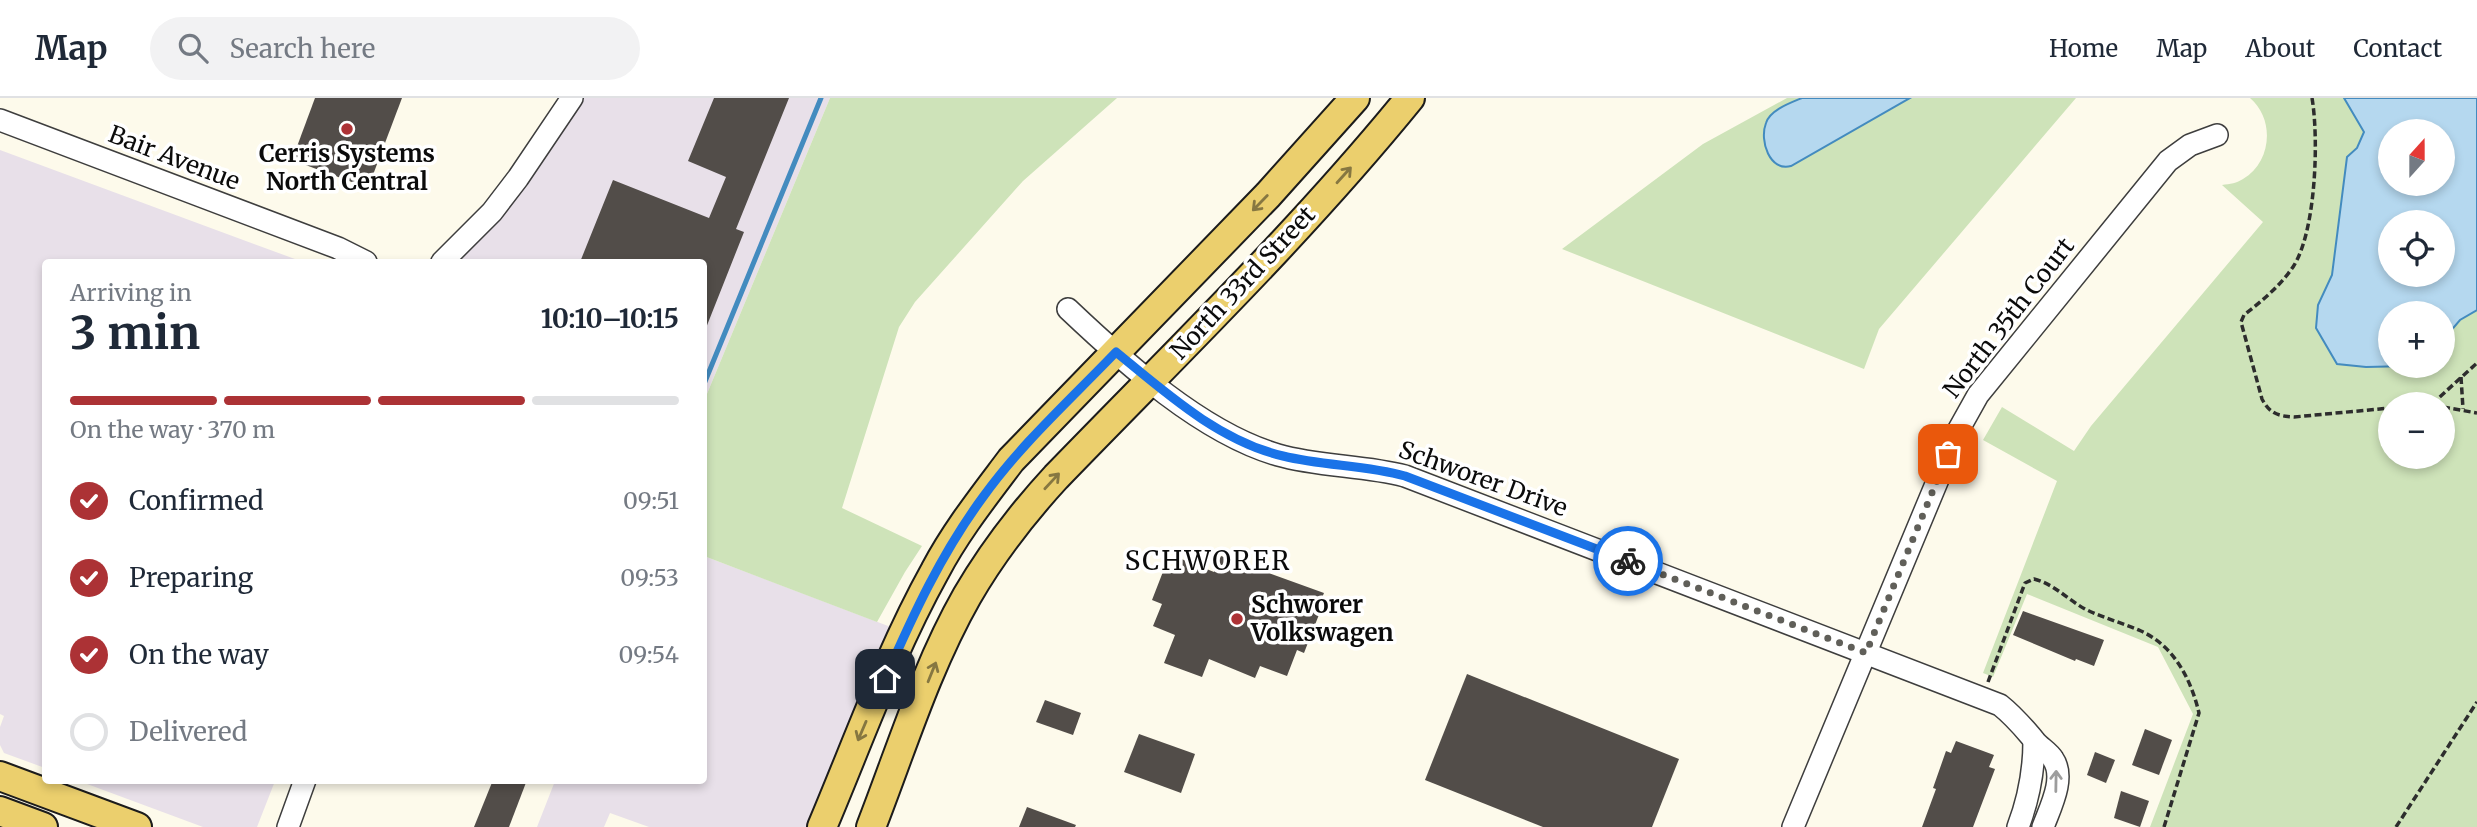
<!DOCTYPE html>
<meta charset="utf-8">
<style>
body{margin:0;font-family:Merriweather,serif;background:#f2f2f3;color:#1f2937;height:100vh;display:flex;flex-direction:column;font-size:26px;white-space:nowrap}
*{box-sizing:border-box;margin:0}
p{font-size:23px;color:#747a83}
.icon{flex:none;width:38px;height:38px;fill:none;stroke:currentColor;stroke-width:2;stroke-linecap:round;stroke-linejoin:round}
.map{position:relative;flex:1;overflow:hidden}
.panel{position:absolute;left:42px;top:161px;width:665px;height:525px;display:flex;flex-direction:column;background:#fff;border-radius:7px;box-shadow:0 4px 10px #0003}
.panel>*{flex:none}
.needle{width:46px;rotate:21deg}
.fabs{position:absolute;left:2378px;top:21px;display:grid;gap:14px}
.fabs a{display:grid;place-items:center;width:77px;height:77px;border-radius:50%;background:#fff;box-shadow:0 4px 10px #0003;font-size:35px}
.pin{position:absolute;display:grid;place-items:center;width:60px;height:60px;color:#fff;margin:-30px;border-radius:14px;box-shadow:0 4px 10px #0006}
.courier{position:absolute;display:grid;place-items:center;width:70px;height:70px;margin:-35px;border:5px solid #1a73e8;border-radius:50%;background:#fff;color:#222;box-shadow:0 2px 9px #0007}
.headline em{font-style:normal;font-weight:700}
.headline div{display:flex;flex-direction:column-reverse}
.headline{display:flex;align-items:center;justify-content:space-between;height:119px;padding:0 28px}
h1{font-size:46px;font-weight:700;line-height:52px}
.bar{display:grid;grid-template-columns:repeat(4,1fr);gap:10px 7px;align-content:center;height:84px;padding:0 28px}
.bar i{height:9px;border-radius:5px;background:#e0e1e3}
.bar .current{background:#ac3235}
.bar p{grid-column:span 4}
ol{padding:0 28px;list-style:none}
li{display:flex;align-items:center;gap:21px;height:77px}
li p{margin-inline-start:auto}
li .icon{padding:7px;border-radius:50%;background:#ac3235;color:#fff;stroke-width:4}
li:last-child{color:#747a83}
li i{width:38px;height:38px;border:4px solid #e0e1e3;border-radius:50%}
header{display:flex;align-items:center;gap:42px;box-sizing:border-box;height:98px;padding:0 35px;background:#fff;border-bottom:2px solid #e0e1e3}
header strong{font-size:33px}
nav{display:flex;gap:38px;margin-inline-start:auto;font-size:24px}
.search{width:490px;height:63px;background:#f2f2f3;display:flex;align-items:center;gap:18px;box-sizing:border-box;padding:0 24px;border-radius:38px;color:#747a83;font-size:26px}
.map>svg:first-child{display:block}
</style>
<header>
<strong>Map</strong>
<div class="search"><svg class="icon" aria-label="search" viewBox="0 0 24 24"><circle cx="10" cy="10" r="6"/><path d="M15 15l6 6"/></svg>Search here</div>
<nav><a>Home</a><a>Map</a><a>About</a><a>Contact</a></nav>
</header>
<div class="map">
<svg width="2477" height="729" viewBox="0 0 2477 729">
<rect width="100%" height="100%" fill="#fdfaeb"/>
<!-- industrial -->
<g fill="#e8e0e9">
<path d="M 572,0 L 830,0 L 704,303 L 704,164 L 442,164 Z"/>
<path d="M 0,52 L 303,164 L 46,164 L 45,670 L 4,655 L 0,647 L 0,629 L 4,618 L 0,616 Z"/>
<path d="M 704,458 L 896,531 L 815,729 L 649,729 L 610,715 L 604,729 L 537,729 L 555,683 L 704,682 Z"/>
<path d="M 79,683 L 275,683 L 257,729 L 203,729 Z"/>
</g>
<!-- green -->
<g fill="#cee3b9" fill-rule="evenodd">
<path d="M 830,0 L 1117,0 L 1023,83 L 915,204 L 899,229 L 842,410 L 922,448 L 905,474 L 877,524 L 704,458 L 704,303 Z"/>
<path d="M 1787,0 L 2076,0 L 1879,231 L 1864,271 L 1562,151 L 1703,46 Z"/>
<path d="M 2250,0 L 2477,0 L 2477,729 L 2150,729 L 2193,616 L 2158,549 L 2027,496 L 1993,579 L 1983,575 L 2057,383 L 1983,342 L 2002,309 L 2074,353 L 2091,328 L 2263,124 L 2222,87 C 2230,86 2237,85 2243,81 C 2272,64 2275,21 2250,0 ZM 2390,33 L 2443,33 L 2443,86 L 2390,86 ZM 2390,124 L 2443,124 L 2443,177 L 2390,177 ZM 2390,215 L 2443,215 L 2443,268 L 2390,268 ZM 2390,306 L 2443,306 L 2443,359 L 2390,359 Z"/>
</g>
<!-- water -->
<g fill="#b5d8ef" stroke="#438bbf" stroke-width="2" fill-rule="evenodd">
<path d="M 1802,0 L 1910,0 L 1791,68 C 1770,74 1759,43 1766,25 C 1770,12 1790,5 1802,0 Z"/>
<path d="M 2344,0 L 2477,0 L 2477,212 L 2460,222 L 2443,242 L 2443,215 L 2390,215 L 2390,268 L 2409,268 L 2366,269 L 2337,266 L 2316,230 L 2318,207 L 2332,177 L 2347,59 L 2357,50 L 2364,34 ZM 2390,33 L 2443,33 L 2443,86 L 2390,86 ZM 2390,124 L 2443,124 L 2443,177 L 2390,177 Z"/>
</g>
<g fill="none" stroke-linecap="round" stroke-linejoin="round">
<!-- stream -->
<path stroke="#438bbf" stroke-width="5" d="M 704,286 L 821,0"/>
</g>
<!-- building -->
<g fill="#524d49">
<path d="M 315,0 L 402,0 L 368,90 L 292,62 Z"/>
<path d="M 714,0 L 789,0 L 736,131 L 744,134 L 704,235 L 704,164 L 580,164 L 613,82 L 709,120 L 726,79 L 688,63 Z"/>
<path d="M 1221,458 L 1324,495 L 1317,512 L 1320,514 L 1304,555 L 1297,552 L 1287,578 L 1260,568 L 1255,580 L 1209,561 L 1202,579 L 1164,565 L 1175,537 L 1153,528 L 1162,506 L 1152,502 L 1166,466 L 1175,470 L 1179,460 L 1214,474 Z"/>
<path d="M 2023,513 L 2104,542 L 2094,568 L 2076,561 L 2075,563 L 2013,537 Z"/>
<path d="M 1467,576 L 1679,661 L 1652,729 L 1543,729 L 1425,682 Z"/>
<path d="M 1045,602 L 1081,615 L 1073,637 L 1036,624 Z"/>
<path d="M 2145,631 L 2172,642 L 2159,677 L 2132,667 Z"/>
<path d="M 1139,636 L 1195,656 L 1181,695 L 1124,674 Z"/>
<path d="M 1956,643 L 1994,657 L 1989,669 L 1995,671 L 1973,729 L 1922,729 L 1936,691 L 1933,690 L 1946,653 L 1951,655 Z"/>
<path d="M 2095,654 L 2115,662 L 2106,685 L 2087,677 Z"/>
<path d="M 493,682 L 527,682 L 509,729 L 474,729 Z"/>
<path d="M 2121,693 L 2149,703 L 2140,729 L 2114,720 Z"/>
<path d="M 1027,709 L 1076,727 L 1075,729 L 1019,729 Z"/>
</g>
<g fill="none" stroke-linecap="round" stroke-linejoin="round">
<!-- minor casing -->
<g stroke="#3e3e3e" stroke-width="24">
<g id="minor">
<path d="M 0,22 L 338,150 L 366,164"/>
<path d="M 442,164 L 492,114 L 518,80 L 572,0"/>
<path d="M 1068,211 C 1125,265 1202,335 1278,357 C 1320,369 1363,367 1405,378 L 2000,607 C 2015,619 2022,628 2034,642 C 2039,649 2049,654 2053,661 C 2066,680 2050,710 2043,729"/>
<path d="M 288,729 L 305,682"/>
<path d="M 1793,729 L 1959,331 L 1978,297 L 2168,63 L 2190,47 L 2217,37"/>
<path d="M 2018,729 C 2029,700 2034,674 2034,643"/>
</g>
</g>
<!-- major casing -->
<g stroke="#1c1c1c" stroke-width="32">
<g id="major">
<path d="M 0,678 L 137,729"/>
<path d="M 0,713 L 43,729"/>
<path d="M 822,729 C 858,644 890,554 935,473 C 956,433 984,398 1011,362 L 1268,97 L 1355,0"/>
<path d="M 871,729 C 901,652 926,570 967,498 C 992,455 1022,416 1056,379 C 1176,255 1301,134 1410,0"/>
</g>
</g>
<!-- path -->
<g stroke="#2d2d2d" stroke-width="3.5" stroke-dasharray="7 3.5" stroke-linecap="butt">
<path d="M 2312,0 C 2319,41 2316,134 2293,169 C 2280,188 2262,203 2244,217 L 2241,224 L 2262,301 C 2270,316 2278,318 2294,319 L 2390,310"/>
<path d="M 2461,279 L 2463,311"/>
<path d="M 2432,306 L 2477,265"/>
<path d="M 2443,309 L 2477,315"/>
<path d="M 1988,584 L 2025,485 L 2034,481 C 2054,486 2067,501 2085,511 C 2103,520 2123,525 2141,533 C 2174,548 2191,581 2199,615 L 2164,729"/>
<path d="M 2396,729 L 2477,604"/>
</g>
<!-- minor -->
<use href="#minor" stroke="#fff" stroke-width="21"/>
<!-- major -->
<use href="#major" stroke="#ebcf6d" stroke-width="28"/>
</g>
<!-- one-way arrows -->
<defs><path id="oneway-shaft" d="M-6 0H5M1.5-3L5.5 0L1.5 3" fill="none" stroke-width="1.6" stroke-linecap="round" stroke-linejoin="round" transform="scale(1.75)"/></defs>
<g stroke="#867741">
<use href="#oneway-shaft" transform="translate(1344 77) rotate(-48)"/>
<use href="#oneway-shaft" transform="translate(1260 105) rotate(134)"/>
<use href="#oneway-shaft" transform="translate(1052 383) rotate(-47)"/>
<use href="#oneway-shaft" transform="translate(932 574) rotate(-68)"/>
<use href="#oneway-shaft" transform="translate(862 633) rotate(113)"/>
</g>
<use stroke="#9d9d9d" href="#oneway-shaft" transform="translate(2056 683) rotate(-89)"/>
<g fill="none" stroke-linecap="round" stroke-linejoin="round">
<!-- done -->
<path stroke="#605f59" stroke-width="7" stroke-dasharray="0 12.6" d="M 1628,463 L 1866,555 L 1948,356"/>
<!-- route -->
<path stroke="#1a73e8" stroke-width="9" d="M 885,581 C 913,517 941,456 983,399 C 1021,346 1071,301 1116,254 C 1166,295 1219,343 1283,358 C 1324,368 1365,367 1405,378 L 1628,463"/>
</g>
<!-- markers -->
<g fill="#ac3235" stroke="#fff" stroke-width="2.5">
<circle cx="347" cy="31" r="7"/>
<circle cx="1237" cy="521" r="7"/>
</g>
<g text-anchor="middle" stroke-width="7" stroke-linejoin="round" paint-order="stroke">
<!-- poi labels -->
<g font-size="24" font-weight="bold" fill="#0b0b0b" stroke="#fff">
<text x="347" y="64">Cerris Systems<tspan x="347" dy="28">North Central</tspan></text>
<text x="1251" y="515" text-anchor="start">Schworer<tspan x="1251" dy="28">Volkswagen</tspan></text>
</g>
<!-- street labels -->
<g font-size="24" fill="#0b0b0b" stroke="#fff">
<text transform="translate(174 60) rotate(21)" y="8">Bair Avenue</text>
<text transform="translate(1243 185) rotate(-47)" y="8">North 33rd Street</text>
<text transform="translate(2009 220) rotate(-52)" y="8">North 35th Court</text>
<text transform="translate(1483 381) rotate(20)" y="8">Schworer Drive</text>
</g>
<!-- neighbourhood labels -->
<g font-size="26" letter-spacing="2" fill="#0b0b0b" stroke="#fff">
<text x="1208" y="472">SCHWORER</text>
</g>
</g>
</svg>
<div class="fabs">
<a><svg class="needle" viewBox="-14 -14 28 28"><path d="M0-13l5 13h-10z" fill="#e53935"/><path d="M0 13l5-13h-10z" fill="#747a83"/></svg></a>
<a><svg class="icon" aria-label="locate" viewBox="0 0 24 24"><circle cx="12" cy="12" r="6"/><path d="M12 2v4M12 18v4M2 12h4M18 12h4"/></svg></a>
<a>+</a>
<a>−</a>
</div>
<div class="pin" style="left:1948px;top:356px;background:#ea580c"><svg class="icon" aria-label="bag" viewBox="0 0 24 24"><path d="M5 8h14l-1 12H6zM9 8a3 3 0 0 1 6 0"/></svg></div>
<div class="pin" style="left:885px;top:581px;background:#1f2937"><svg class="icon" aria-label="home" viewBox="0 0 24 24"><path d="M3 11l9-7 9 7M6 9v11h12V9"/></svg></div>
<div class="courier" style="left:1628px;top:463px"><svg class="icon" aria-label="bike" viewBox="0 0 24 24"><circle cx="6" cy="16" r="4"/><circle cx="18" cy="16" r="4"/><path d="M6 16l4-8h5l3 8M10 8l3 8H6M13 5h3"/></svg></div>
<section class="panel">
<div class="headline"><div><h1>3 min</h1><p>Arriving in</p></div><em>10:10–10:15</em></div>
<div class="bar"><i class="current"></i><i class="current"></i><i class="current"></i><i></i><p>On the way · 370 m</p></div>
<ol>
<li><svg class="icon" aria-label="check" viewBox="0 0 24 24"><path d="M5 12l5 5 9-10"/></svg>Confirmed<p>09:51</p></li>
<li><svg class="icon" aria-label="check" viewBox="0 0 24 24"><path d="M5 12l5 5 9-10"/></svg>Preparing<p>09:53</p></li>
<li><svg class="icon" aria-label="check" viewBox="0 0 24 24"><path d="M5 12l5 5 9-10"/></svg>On the way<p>09:54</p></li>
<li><i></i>Delivered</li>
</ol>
</section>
</div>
